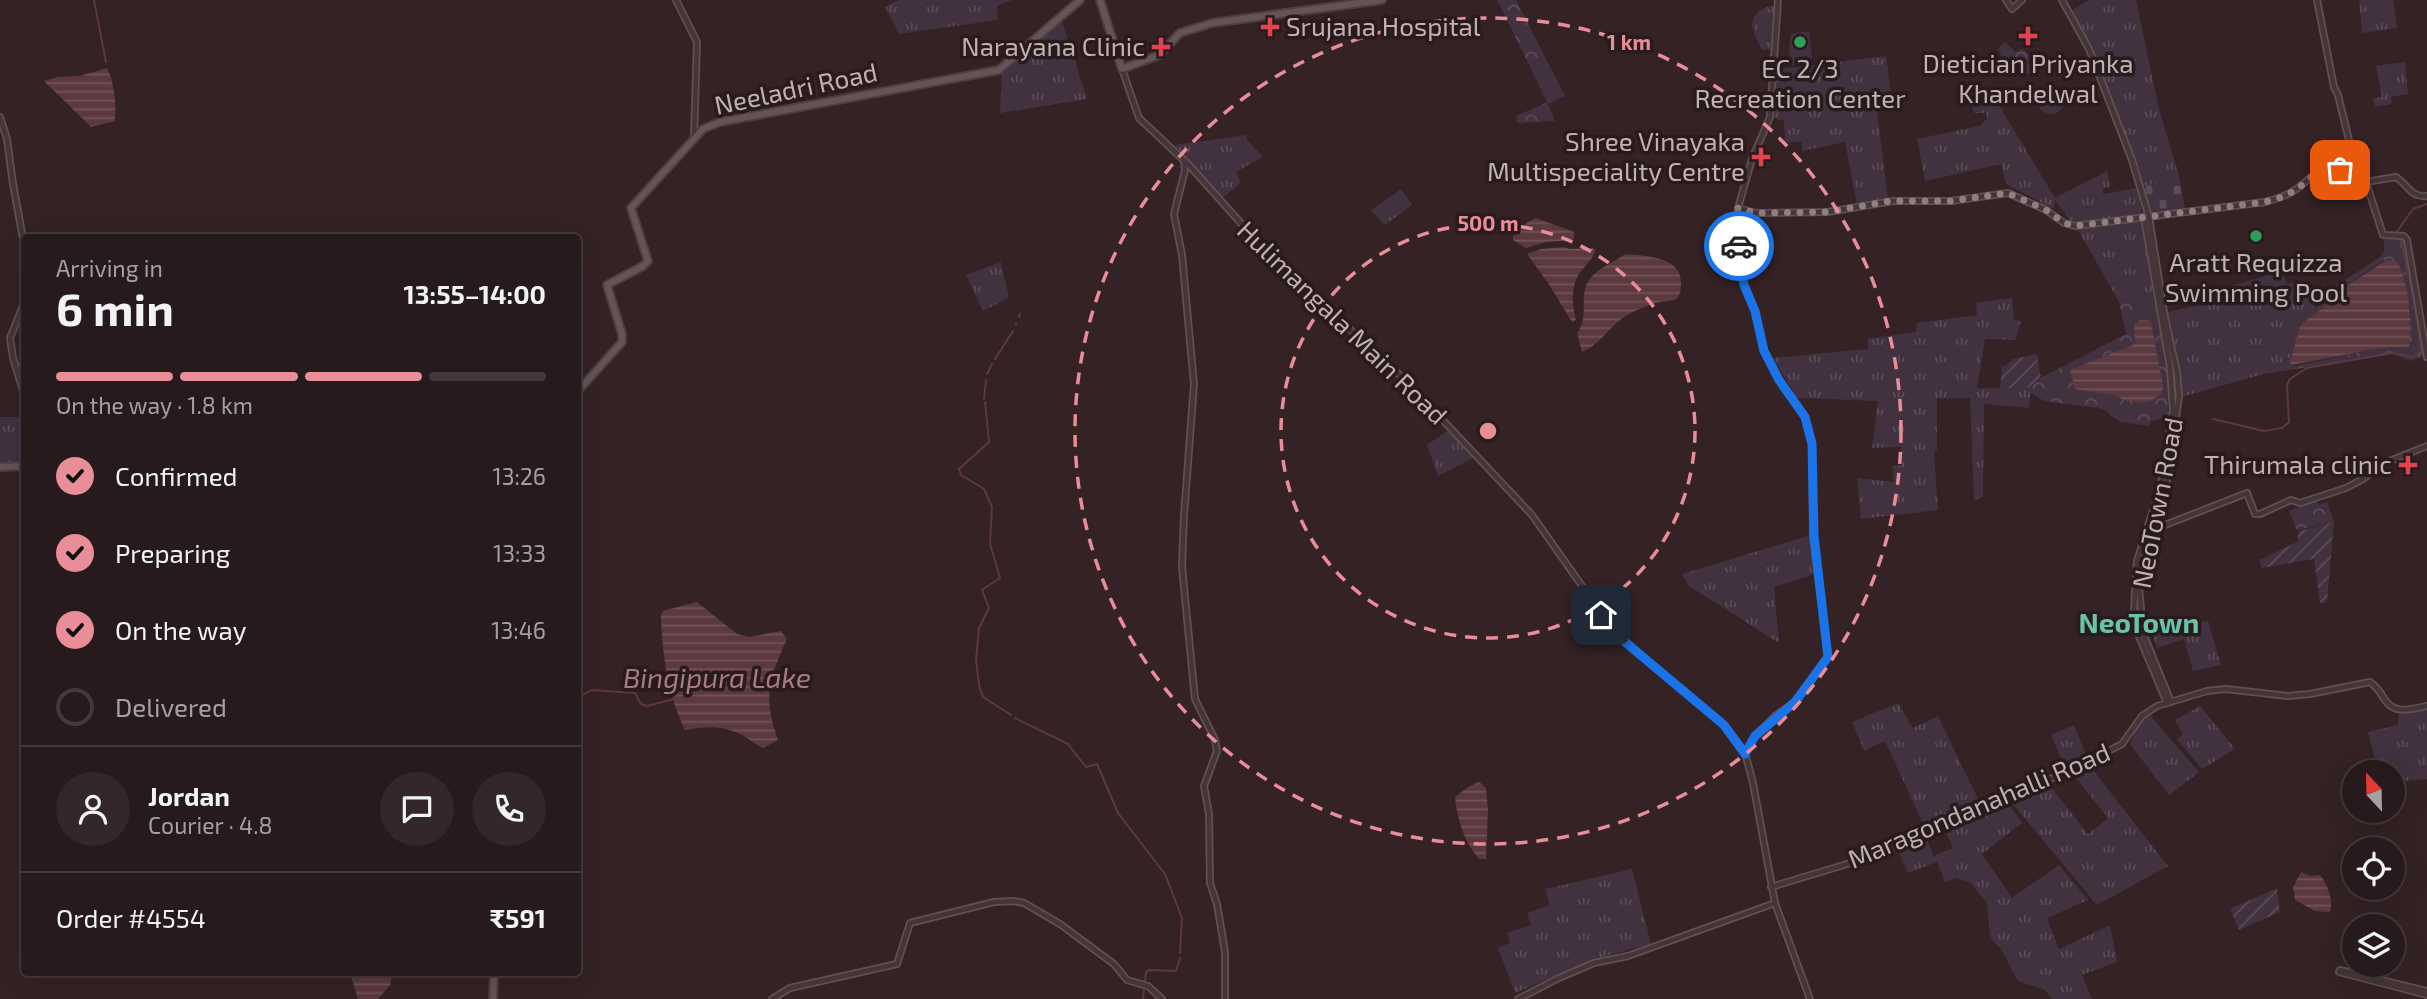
<!DOCTYPE html>
<meta charset="utf-8">
<style>
body{margin:0;font-family:"Exo 2",sans-serif;background:#332729;color:#f1f3f6;height:100vh;display:flex;flex-direction:column;font-size:26px;white-space:nowrap}
*{box-sizing:border-box;margin:0}
p{font-size:23px;color:#a4a1a3}
.icon{flex:none;width:38px;height:38px;fill:none;stroke:currentColor;stroke-width:2;stroke-linecap:round;stroke-linejoin:round}
.map{position:relative;flex:1;overflow:hidden}
.side{position:absolute;left:21px;top:234px;width:560px;height:742px;display:flex;flex-direction:column;background:#271a1c;border-radius:7px;box-shadow:0 7px 28px #0002,0 0 0 2px #43383b}
.side>*{flex:none}
.needle{width:46px;rotate:338deg}
.fabs{position:absolute;left:2342px;top:760px;display:grid;gap:14px}
.fabs a{display:grid;place-items:center;width:63px;height:63px;border-radius:50%;background:#271a1c;box-shadow:0 7px 28px #0002,0 0 0 2px #43383b;font-size:35px}
.pin{position:absolute;display:grid;place-items:center;width:60px;height:60px;color:#fff;margin:-30px;border-radius:14px;box-shadow:0 4px 10px #0006}
.courier{position:absolute;display:grid;place-items:center;width:70px;height:70px;margin:-35px;border:5px solid #1a73e8;border-radius:50%;background:#fff;color:#222;box-shadow:0 2px 9px #0007}
.overview em{font-style:normal;font-weight:700}
.overview div{display:flex;flex-direction:column-reverse}
.overview{display:flex;align-items:center;justify-content:space-between;height:119px;padding:0 35px}
h1{font-size:46px;font-weight:700;line-height:52px}
.bar{display:grid;grid-template-columns:repeat(4,1fr);gap:10px 7px;align-content:center;height:84px;padding:0 35px}
.bar i{height:9px;border-radius:5px;background:#43383b}
.bar .current{background:#e98d98}
.bar p{grid-column:span 4}
.line{display:flex;align-items:center;gap:18px;padding:0 35px;border-top:2px solid #43383b}
.line div{flex:1}
.round{display:grid;place-items:center;flex:none;width:74px;height:74px;border-radius:37px;background:#332729}
ol{padding:0 35px;list-style:none}
li{display:flex;align-items:center;gap:21px;height:77px}
li p{margin-inline-start:auto}
li .icon{padding:7px;border-radius:50%;background:#e98d98;color:#111;stroke-width:4}
li:last-child{color:#a4a1a3}
li i{width:38px;height:38px;border:4px solid #43383b;border-radius:50%}
.map>svg:first-child{display:block}
</style>
<div class="map">
<svg width="2427" height="999" viewBox="0 0 2427 999">
<defs>
<pattern id="grass-tufts" width="24" height="20" patternUnits="userSpaceOnUse" patternTransform="scale(1.75)"><rect width="24" height="20" fill="#42313f"/><path d="M3 7l-1-3M5 7V3M7 7l1-3M15 17l-1-3M17 17v-4M19 17l1-3" fill="none" stroke="#5c4c58"/></pattern>
<pattern id="cemetery-stones" width="16" height="16" patternUnits="userSpaceOnUse" patternTransform="scale(1.75)"><rect width="16" height="16" fill="#42313f"/><path d="M2 7V4a2 2 0 0 1 4 0v3zM10 15v-3a2 2 0 0 1 4 0v3z" fill="#5c4c58"/></pattern>
<pattern id="park-crowns" width="20" height="18" patternUnits="userSpaceOnUse" patternTransform="scale(1.75)"><rect width="20" height="18" fill="#42313f"/><path d="M2 6a3 3 0 1 1 6 0M12 15a3 3 0 1 1 6 0" fill="none" stroke="#5c4c58"/></pattern>
<pattern id="garden-furrows" width="10" height="10" patternUnits="userSpaceOnUse" patternTransform="scale(1.75)"><rect width="10" height="10" fill="#42313f"/><path d="M-1 1l2-2M0 10L10 0M9 11l2-2" fill="none" stroke="#5c4c58"/></pattern>
<pattern id="water-rules" width="6" height="5" patternUnits="userSpaceOnUse" patternTransform="scale(1.75)"><rect width="6" height="5" fill="#5b393f"/><path d="M0 2.5h6" fill="none" stroke="#715358"/></pattern>
</defs>
<rect width="100%" height="100%" fill="#342225"/>
<!-- grass -->
<g fill="url(#grass-tufts)">
<path d="M 899,0 L 1012,0 L 997,6 L 998,20 L 899,34 L 885,7 Z"/>
<path d="M 2089,0 L 2136,0 L 2159,109 L 2179,176 L 2144,187 L 2092,49 L 2072,10 Z"/>
<path d="M 2359,0 L 2393,0 L 2397,28 L 2362,33 Z"/>
<path d="M 1770,6 L 1778,7 L 1775,49 L 1762,50 C 1753,32 1743,15 1770,6 Z"/>
<path d="M 1062,21 L 1087,99 L 1000,113 L 1002,72 Z"/>
<path d="M 1886,56 L 1892,101 L 1876,103 L 1888,198 L 1857,204 L 1845,142 L 1802,151 L 1802,141 L 1785,143 L 1784,121 L 1773,118 L 1773,70 Z"/>
<path d="M 2405,62 L 2408,94 L 2391,97 L 2392,104 L 2375,107 L 2373,99 L 2382,97 L 2376,66 Z"/>
<path d="M 1988,87 L 2055,198 L 2107,171 L 2110,187 L 2103,188 L 2103,194 L 2138,188 L 2142,214 L 2072,223 L 2055,200 L 2054,209 L 2006,184 L 2001,164 L 1925,181 L 1917,139 L 1979,126 L 1987,119 L 1986,113 L 1974,113 L 1965,91 Z"/>
<path d="M 1246,135 L 1248,141 L 1263,157 L 1236,172 L 1241,183 L 1222,198 L 1175,145 Z"/>
<path d="M 1401,189 L 1412,205 L 1385,225 L 1371,210 Z"/>
<path d="M 2141,221 L 2153,293 L 2119,302 L 2077,228 Z"/>
<path d="M 1001,262 L 1009,298 L 983,311 L 966,275 Z"/>
<path d="M 2281,271 L 2287,284 L 2304,279 L 2316,309 L 2296,321 L 2283,371 L 2264,374 L 2181,397 L 2180,369 L 2167,312 L 2205,304 L 2204,295 Z"/>
<path d="M 2012,298 L 2014,320 L 2021,321 L 2015,340 L 1985,339 L 1977,388 L 2031,387 L 2029,408 L 1984,404 L 1983,496 L 1974,501 L 1970,398 L 1937,399 L 1937,451 L 1934,452 L 1938,510 L 1861,519 L 1857,478 L 1894,482 L 1892,467 L 1901,465 L 1901,447 L 1872,448 L 1878,401 L 1797,398 L 1773,358 L 1868,349 L 1868,339 L 1916,332 L 1917,323 L 1977,315 L 1976,303 Z"/>
<path d="M 0,417 L 24,417 L 24,462 L 0,463 Z"/>
<path d="M 1450,429 L 1475,457 L 1438,476 L 1427,445 Z"/>
<path d="M 1811,535 L 1815,574 L 1774,587 L 1779,643 L 1689,586 L 1682,574 Z"/>
<path d="M 2208,621 L 2221,665 L 2193,671 L 2184,639 L 2157,648 L 2151,630 Z"/>
<path d="M 1898,703 L 1913,728 L 1938,716 L 1980,803 L 1925,828 L 1885,741 L 1864,751 L 1852,722 Z"/>
<path d="M 2200,706 L 2235,749 L 2202,769 L 2177,739 L 2183,734 L 2175,720 Z"/>
<path d="M 2427,708 L 2427,779 L 2392,782 L 2392,772 L 2378,772 L 2368,732 L 2398,725 L 2399,712 Z"/>
<path d="M 2149,714 L 2199,772 L 2169,795 L 2130,744 L 2137,728 Z"/>
<path d="M 2074,725 L 2088,759 L 2066,770 L 2051,735 Z"/>
<path d="M 2089,765 L 2168,866 L 2097,905 L 2007,797 L 2048,783 L 2088,834 L 2108,818 L 2072,773 Z"/>
<path d="M 2005,798 L 2022,823 L 1982,854 L 2012,898 L 2059,865 L 2088,900 L 2047,918 L 2059,949 L 2110,925 L 2117,962 L 2082,975 L 2092,999 L 2052,999 L 2045,990 L 2018,981 L 2001,949 L 1990,938 L 1987,903 L 1971,883 L 1957,878 L 1945,882 L 1937,862 L 1908,873 L 1897,848 L 1925,835 L 1934,856 L 1953,848 L 1943,826 Z"/>
<path d="M 1632,869 L 1651,944 L 1595,959 L 1515,993 L 1498,948 L 1510,943 L 1507,933 L 1531,925 L 1527,913 L 1550,905 L 1545,889 Z"/>
</g>
<!-- cemetery -->
<path fill="url(#cemetery-stones)" d="M 2179,176 L 2185,209 L 2150,212 L 2144,187 Z"/>
<!-- park -->
<g fill="url(#park-crowns)" fill-rule="evenodd">
<path d="M 1497,0 L 1516,0 L 1545,57 L 1529,65 Z"/>
<path d="M 2005,42 L 2016,52 L 2023,49 L 2029,55 L 2028,64 L 2036,68 L 2027,75 L 2022,70 L 2016,71 L 2003,59 L 1998,49 Z"/>
<path d="M 1547,102 L 1555,121 L 1517,123 L 1516,116 Z"/>
<path d="M 2389,237 L 2402,238 L 2407,251 L 2425,356 L 2410,361 L 2394,354 L 2283,371 L 2296,321 L 2316,309 L 2321,298 L 2332,288 L 2379,258 L 2384,251 L 2384,240 ZM 2384,260 L 2399,266 L 2411,308 L 2409,347 L 2381,348 L 2295,366 L 2291,364 L 2301,324 L 2323,308 L 2327,299 Z"/>
<path d="M 2153,293 L 2170,382 L 2168,418 L 2150,421 L 2150,426 L 2120,422 L 2106,411 L 2098,408 L 2044,401 L 2030,392 L 2031,387 L 2042,377 L 2126,334 L 2119,302 Z"/>
<path d="M 2316,500 L 2319,505 L 2327,502 L 2334,522 L 2297,530 L 2289,511 Z"/>
</g>
<!-- garden -->
<g fill="url(#garden-furrows)">
<path d="M 2037,354 L 2041,378 L 2031,387 L 2000,389 L 2002,366 L 2006,366 L 2013,359 Z"/>
<path d="M 2334,522 L 2327,602 L 2320,603 L 2314,559 L 2262,568 L 2259,560 L 2297,542 L 2299,531 Z"/>
<path d="M 2277,888 L 2280,912 L 2239,930 L 2230,909 Z"/>
</g>
<!-- pitch -->
<g fill="#42313f">
<path d="M 1809,31 L 1812,58 L 1807,63 L 1791,65 L 1789,50 L 1791,34 Z"/>
<path d="M 1545,57 L 1565,96 L 1548,104 L 1529,65 Z"/>
<circle cx="2051" cy="100" r="14"/>
</g>
<!-- water -->
<g fill="url(#water-rules)">
<path d="M 107,68 C 115,83 116,105 115,121 L 91,127 L 44,81 L 58,77 L 80,76 Z"/>
<path d="M 1536,218 L 1574,232 L 1574,238 L 1572,240 L 1546,242 L 1526,248 L 1513,240 L 1513,236 L 1528,222 Z"/>
<path d="M 1565,247 L 1569,249 L 1593,248 L 1595,251 C 1591,262 1585,265 1579,274 C 1571,285 1572,308 1576,320 L 1572,322 L 1548,283 L 1527,254 L 1541,249 Z"/>
<path d="M 1625,254 C 1645,256 1682,256 1681,284 C 1681,289 1680,297 1676,299 C 1672,301 1664,301 1659,302 C 1649,305 1638,309 1629,314 C 1610,324 1602,344 1582,352 L 1577,333 C 1590,317 1578,296 1589,280 C 1598,267 1614,263 1625,254 Z"/>
<path d="M 2386,260 L 2397,261 C 2408,282 2414,324 2409,347 L 2381,348 L 2292,365 L 2290,362 L 2301,324 L 2323,308 L 2327,299 Z"/>
<path d="M 2149,320 L 2151,322 L 2163,386 L 2162,393 L 2151,401 L 2144,403 L 2124,400 L 2114,395 L 2075,389 L 2070,370 L 2133,345 L 2135,342 L 2134,324 Z"/>
<path d="M 697,602 L 737,634 L 749,637 L 781,631 L 787,639 C 768,681 763,696 778,740 L 763,748 C 756,745 751,740 744,736 C 723,725 708,726 685,730 C 668,695 662,654 661,615 L 663,611 Z"/>
<path d="M 1479,782 L 1486,788 L 1488,810 L 1486,859 L 1479,859 C 1464,842 1457,819 1455,797 L 1468,787 Z"/>
<path d="M 2301,872 L 2310,876 L 2320,875 C 2327,883 2334,902 2330,912 L 2315,911 L 2295,900 L 2293,887 Z"/>
<path d="M 350,973 L 393,973 L 390,985 L 378,999 L 358,999 Z"/>
</g>
<g fill="none" stroke-linecap="round" stroke-linejoin="round">
<!-- stream -->
<g stroke="#5b393f" stroke-width="2">
<path d="M 94,0 L 106,62"/>
<path d="M 2396,233 L 2413,209 L 2427,204"/>
<path d="M 1019,317 L 1020,314"/>
<path d="M 1016,324 L 1016,323"/>
<path d="M 995,359 L 1013,331"/>
<path d="M 987,374 L 992,364"/>
<path d="M 984,399 L 986,380"/>
<path d="M 985,402 L 989,442 L 959,469 L 961,475 L 984,489 L 992,507 L 990,544 L 1000,578 L 982,590 L 989,608 L 979,628 L 976,660 L 979,685 L 983,697 L 1011,715"/>
<path d="M 2213,419 L 2264,431 L 2282,428 L 2289,422 L 2287,385 L 2290,379 L 2307,368 L 2392,353 L 2413,357 L 2421,351 L 2415,306 L 2401,241 L 2396,238"/>
<path d="M 578,698 L 591,690 L 635,693 L 641,704 L 647,706 L 674,699"/>
<path d="M 1015,718 L 1068,744 L 1086,767 L 1097,764 L 1118,813 L 1165,874 L 1182,918 L 1180,953"/>
<path d="M 1143,999 L 1146,972 L 1150,970 L 1176,971 L 1180,958"/>
</g>
<!-- minor casing -->
<g stroke="#5f5052" stroke-width="8">
<g id="minor">
<path d="M 676,0 L 697,42 L 694,138"/>
<path d="M 1778,0 L 1770,117 L 1752,159 L 1738,208 L 1737,225 L 1744,285 L 1755,311 L 1764,351 L 1779,380 L 1805,417 L 1812,444 L 1813,536 L 1828,657 L 1795,702 L 1775,716 L 1755,736 L 1745,753 L 1753,783 L 1775,903 L 1810,999"/>
<path d="M 2006,0 L 2012,9 L 2022,0"/>
<path d="M 2062,0 L 2089,49 L 2132,160 L 2149,217 L 2165,318 L 2177,372 L 2179,397 L 2166,487 L 2146,550 L 2139,586 L 2143,633 L 2171,702"/>
<path d="M 2317,0 L 2334,87 L 2338,95 L 2355,165"/>
<path d="M 1122,69 L 1139,118 L 1189,165 L 1271,257 L 1405,380 L 1532,515 L 1611,627 L 1639,654 L 1724,725 L 1745,753"/>
<path d="M 0,117 L 7,139 L 13,184 L 24,244"/>
<path d="M 1184,161 L 1185,170 L 1174,214 L 1182,255 L 1194,384 L 1184,515 L 1182,567 L 1195,699 L 1215,740 L 1217,751 L 1204,786 L 1209,814 L 1210,883 L 1217,904 L 1225,952 L 1225,999"/>
<path d="M 2366,182 L 2383,235 L 2404,236 L 2407,240 L 2427,357"/>
<path d="M 1738,208 L 1756,213 L 1828,212 L 1893,201 L 1951,201 L 2008,193 L 2046,210 L 2064,223 L 2075,226 L 2265,202 C 2289,196 2299,189 2316,172 L 2340,170 L 2355,165 L 2362,172 L 2366,182 L 2396,177 C 2408,185 2411,198 2427,196"/>
<path d="M 2144,217 L 2170,367 L 2173,410 L 2161,485 L 2137,561 L 2134,610 L 2138,634 L 2167,703"/>
<path d="M 24,303 L 10,338 L 13,358 L 24,394"/>
<path d="M 2154,520 L 2165,525 L 2247,493 L 2255,514 L 2260,514 L 2291,500 L 2300,503 L 2346,488 L 2363,479 L 2382,464 L 2427,446"/>
<path d="M 1771,887 L 1877,855 L 1975,807 L 2063,774 L 2122,744 L 2142,716 L 2157,706 L 2207,691 L 2226,689 L 2288,696 L 2310,694 L 2370,682 C 2377,687 2380,692 2385,700 C 2395,715 2411,709 2427,706"/>
<path d="M 2427,991 L 2340,970 L 2339,972 L 2427,995"/>
<path d="M 772,999 L 790,988 L 897,964 L 910,923 L 994,902 L 1014,901 L 1024,903 L 1060,924 L 1114,964 L 1127,980 L 1148,986 L 1162,999"/>
<path d="M 1518,999 L 1559,978 L 1594,963 L 1628,956 L 1775,903"/>
</g>
</g>
<!-- major casing -->
<g stroke="#4e3f41" stroke-width="10">
<g id="major">
<path d="M 1100,0 L 1122,69 L 1159,55 L 1180,33 L 1212,23 L 1382,0"/>
<path d="M 578,391 L 622,342 L 622,334 L 607,285 L 643,266 L 648,261 L 631,208 L 703,129 L 720,122 L 999,70 L 1080,0"/>
<path d="M 0,467 L 24,466"/>
<path d="M 493,999 L 494,973"/>
</g>
</g>
<!-- minor -->
<use href="#minor" stroke="#453538" stroke-width="4.5"/>
<!-- major -->
<use href="#major" stroke="#655356" stroke-width="6"/>
</g>
<g fill="none" stroke-linecap="round" stroke-linejoin="round">
<!-- done -->
<path stroke="#907e81" stroke-width="7" stroke-dasharray="0 12.6" d="M 1739,246 L 1737,225 L 1738,208 L 1756,213 L 1828,212 L 1890,201 L 1951,201 L 2008,193 L 2046,210 L 2064,223 L 2075,226 L 2265,202 C 2290,196 2298,189 2316,173 L 2340,170"/>
<!-- route -->
<path stroke="#1a73e8" stroke-width="9" d="M 1601,615 L 1625,642 L 1724,725 L 1745,754 L 1755,736 L 1795,702 L 1828,657 L 1814,536 L 1812,444 L 1805,417 L 1779,380 L 1764,351 L 1755,311 L 1744,285 L 1739,246"/>
</g>
<!-- distance rings -->
<g fill="none" stroke="#e98d98" stroke-width="3.5" stroke-dasharray="12 9">
<circle cx="1488" cy="431" r="207"/>
<circle cx="1488" cy="431" r="413"/>
</g>
<!-- markers -->
<g fill="#e0444e" stroke="#291b1d" stroke-width="2.5">
<path d="M1266.5 16.5h7v7h7v7h-7v7h-7v-7h-7v-7h7z"/>
<path d="M2024.5 25.5h7v7h7v7h-7v7h-7v-7h-7v-7h7z"/>
<path d="M1157.5 36.5h7v7h7v7h-7v7h-7v-7h-7v-7h7z"/>
<path d="M1757.5 146.5h7v7h7v7h-7v7h-7v-7h-7v-7h7z"/>
<path d="M2404.5 454.5h7v7h7v7h-7v7h-7v-7h-7v-7h7z"/>
</g>
<g fill="#2e9e5b" stroke="#291b1d" stroke-width="2.5">
<circle cx="1800" cy="42" r="7"/>
<circle cx="2256" cy="236" r="7"/>
</g>
<g text-anchor="middle" stroke-width="7" stroke-linejoin="round" paint-order="stroke">
<!-- poi labels -->
<g font-size="26" fill="#c1b0b2" stroke="#291b1d" text-anchor="end">
<text x="1286" y="36" text-anchor="start">Srujana Hospital</text>
<text x="1145" y="56">Narayana Clinic</text>
<text x="2028" y="73" text-anchor="middle">Dietician Priyanka<tspan x="2028" dy="30">Khandelwal</tspan></text>
<text x="1800" y="78" text-anchor="middle">EC 2/3<tspan x="1800" dy="30">Recreation Center</tspan></text>
<text x="1745" y="151">Shree Vinayaka<tspan x="1745" dy="30">Multispeciality Centre</tspan></text>
<text x="2256" y="272" text-anchor="middle">Aratt Requizza<tspan x="2256" dy="30">Swimming Pool</tspan></text>
<text x="2392" y="474">Thirumala clinic</text>
</g>
<!-- street labels -->
<g font-size="26" fill="#c1b0b2" stroke="#291b1d">
<text transform="translate(796 89) rotate(-12)" y="9">Neeladri Road</text>
<text transform="translate(1342 323) rotate(44)" y="9">Hulimangala Main Road</text>
<text transform="translate(2158 503) rotate(-79)" y="9">NeoTown Road</text>
<text transform="translate(1979 806) rotate(-23)" y="9">Maragondanahalli Road</text>
</g>
<!-- neighbourhood labels -->
<g font-size="28" font-weight="bold" fill="#68c4a9" stroke="#291b1d">
<text x="2139" y="633">NeoTown</text>
</g>
<!-- water labels -->
<g font-size="28" font-style="italic" fill="#a67c82" stroke="#291b1d">
<text x="717" y="688">Bingipura Lake</text>
</g>
</g>
<circle cx="1488" cy="431" r="10" fill="#e98d98" stroke="#291b1d" stroke-width="3.5"/>
<g font-size="21" text-anchor="middle" font-weight="bold" fill="#e98d98" stroke="#291b1d" stroke-width="7" stroke-linejoin="round" paint-order="stroke">
<text x="1629" y="50">1 km</text>
<text x="1488" y="231">500 m</text>
</g>
</svg>
<div class="fabs">
<a><svg class="needle" viewBox="-14 -14 28 28"><path d="M0-13l5 13h-10z" fill="#e53935"/><path d="M0 13l5-13h-10z" fill="#a4a1a3"/></svg></a>
<a><svg class="icon" aria-label="locate" viewBox="0 0 24 24"><circle cx="12" cy="12" r="6"/><path d="M12 2v4M12 18v4M2 12h4M18 12h4"/></svg></a>
<a><svg class="icon" aria-label="layers" viewBox="0 0 24 24"><path d="M12 4l9 5-9 5-9-5zM3 14l9 5 9-5"/></svg></a>
</div>
<div class="pin" style="left:2340px;top:170px;background:#ea580c"><svg class="icon" aria-label="bag" viewBox="0 0 24 24"><path d="M5 8h14l-1 12H6zM9 8a3 3 0 0 1 6 0"/></svg></div>
<div class="pin" style="left:1601px;top:615px;background:#1f2937"><svg class="icon" aria-label="home" viewBox="0 0 24 24"><path d="M3 11l9-7 9 7M6 9v11h12V9"/></svg></div>
<div class="courier" style="left:1739px;top:246px"><svg class="icon" aria-label="car" viewBox="0 0 24 24"><path d="M5 17H2v-5l4-1 3-4h7l3 4 3 1v5h-3M9 17h6M6 11h13"/><circle cx="7" cy="17" r="2"/><circle cx="17" cy="17" r="2"/></svg></div>
<section class="side">
<div class="overview"><div><h1>6 min</h1><p>Arriving in</p></div><em>13:55–14:00</em></div>
<div class="bar"><i class="current"></i><i class="current"></i><i class="current"></i><i></i><p>On the way · 1.8 km</p></div>
<ol>
<li><svg class="icon" aria-label="check" viewBox="0 0 24 24"><path d="M5 12l5 5 9-10"/></svg>Confirmed<p>13:26</p></li>
<li><svg class="icon" aria-label="check" viewBox="0 0 24 24"><path d="M5 12l5 5 9-10"/></svg>Preparing<p>13:33</p></li>
<li><svg class="icon" aria-label="check" viewBox="0 0 24 24"><path d="M5 12l5 5 9-10"/></svg>On the way<p>13:46</p></li>
<li><i></i>Delivered</li>
</ol>
<div class="line" style="height:126px"><a class="round"><svg class="icon" aria-label="person" viewBox="0 0 24 24"><circle cx="12" cy="8" r="4"/><path d="M4 21q1-7 8-7t8 7"/></svg></a><div><b>Jordan</b><p>Courier · 4.8</p></div><a class="round"><svg class="icon" aria-label="chat" viewBox="0 0 24 24"><path d="M4 5h16v11H9l-5 4z"/></svg></a><a class="round"><svg class="icon" aria-label="phone" viewBox="0 0 24 24"><path d="M5 4h4l2 5-3 2q2 4 5 5l2-3 5 2v4C11 20 4 13 5 4z"/></svg></a></div>
<div class="line" style="height:91px"><div>Order #4554</div><b>₹591</b></div>
</section>
</div>
